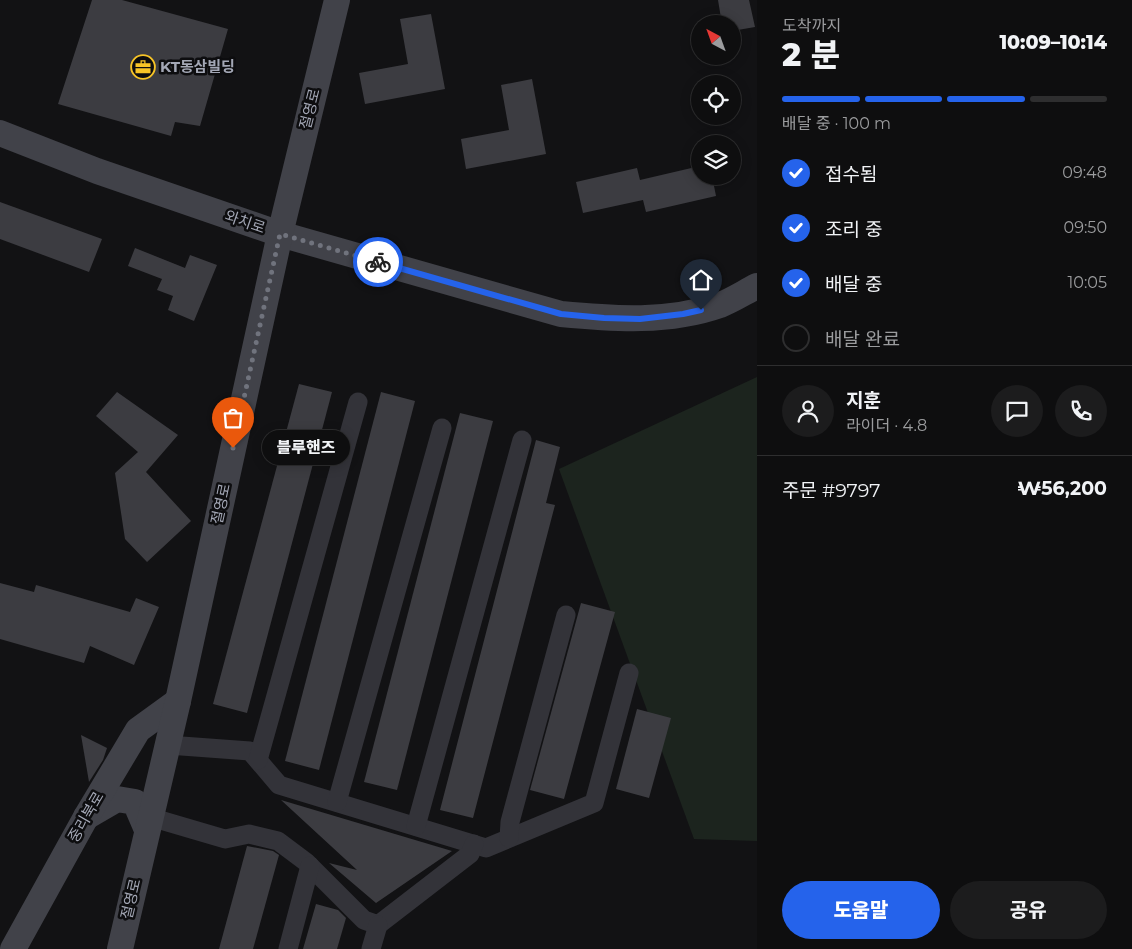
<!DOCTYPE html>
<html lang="ko">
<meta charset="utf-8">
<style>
body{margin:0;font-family:Montserrat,"Noto Sans KR",sans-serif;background:#1c1c1d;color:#f1f3f6;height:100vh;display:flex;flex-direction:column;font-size:19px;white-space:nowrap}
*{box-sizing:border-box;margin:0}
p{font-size:16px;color:#9b9c9e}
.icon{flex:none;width:28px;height:28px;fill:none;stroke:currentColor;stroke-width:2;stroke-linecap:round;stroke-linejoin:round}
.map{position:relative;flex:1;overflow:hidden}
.side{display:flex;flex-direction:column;background:#0e0e0f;width:375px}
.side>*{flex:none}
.needle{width:32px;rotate:319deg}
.fabs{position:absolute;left:691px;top:15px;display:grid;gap:10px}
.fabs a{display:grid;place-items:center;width:50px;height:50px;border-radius:50%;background:#0e0e0f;box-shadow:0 2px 12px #0003,0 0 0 1px #2e2e2f;font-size:25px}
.pin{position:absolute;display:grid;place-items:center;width:42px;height:42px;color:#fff;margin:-51px -21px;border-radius:50% 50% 50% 0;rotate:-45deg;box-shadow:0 0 5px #0007}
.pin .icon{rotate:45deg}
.courier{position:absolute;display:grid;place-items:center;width:50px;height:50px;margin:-25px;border:4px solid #2563eb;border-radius:50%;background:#fff;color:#222;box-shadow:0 1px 6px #0007}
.bubble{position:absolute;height:35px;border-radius:18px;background:#0e0e0f;box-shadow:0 2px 12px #0003,0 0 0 1px #2e2e2f;font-size:16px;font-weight:800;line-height:35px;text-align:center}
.head em{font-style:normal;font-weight:800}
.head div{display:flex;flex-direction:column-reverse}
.head{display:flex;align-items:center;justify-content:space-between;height:85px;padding:0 25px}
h1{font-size:32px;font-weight:800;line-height:38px}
.bar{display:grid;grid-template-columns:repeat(4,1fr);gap:8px 5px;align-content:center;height:60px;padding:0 25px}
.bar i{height:6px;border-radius:4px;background:#2e2e2f}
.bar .on{background:#2563eb}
.bar p{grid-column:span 4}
.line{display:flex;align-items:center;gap:12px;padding:0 25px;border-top:1px solid #2e2e2f}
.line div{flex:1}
.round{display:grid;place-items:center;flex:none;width:52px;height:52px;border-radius:26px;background:#1c1c1d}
ol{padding:0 25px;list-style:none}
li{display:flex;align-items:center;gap:15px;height:55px}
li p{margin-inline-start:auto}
li .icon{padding:5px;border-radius:50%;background:#2563eb;color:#fff;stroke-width:4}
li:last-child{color:#9b9c9e}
li i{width:28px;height:28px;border:2px solid #2e2e2f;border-radius:50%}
.cta{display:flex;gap:10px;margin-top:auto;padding:10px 25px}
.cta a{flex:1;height:58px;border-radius:30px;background:#2563eb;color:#fff;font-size:20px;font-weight:800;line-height:58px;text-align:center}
.cta a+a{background:#1c1c1d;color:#f1f3f6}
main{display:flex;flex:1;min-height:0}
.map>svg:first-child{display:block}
</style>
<main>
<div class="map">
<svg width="757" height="949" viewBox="0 0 757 949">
<rect width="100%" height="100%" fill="#121214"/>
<!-- green -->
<path fill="#1c241e" d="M 757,377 L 757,841 L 694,839 L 559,469 Z"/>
<!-- building -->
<g fill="#3c3c41">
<path d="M 92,0 L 122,0 L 228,29 L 200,126 L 175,122 L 171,136 L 58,104 Z"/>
<path d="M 718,0 L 749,0 L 755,27 L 732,31 L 732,24 L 722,24 Z"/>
<path d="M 431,14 L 445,89 L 365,104 L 359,73 L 408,64 L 400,19 Z"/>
<path d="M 532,79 L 546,154 L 466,169 L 461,139 L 509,130 L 501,85 Z"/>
<path d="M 700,166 L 700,176 L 712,176 L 716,196 L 646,212 L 643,200 L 583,213 L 576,182 L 637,168 L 640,180 Z"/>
<path d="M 0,202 L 102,239 L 89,272 L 0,239 Z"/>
<path d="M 135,248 L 185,268 L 190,255 L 217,265 L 194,321 L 168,310 L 173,296 L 157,290 L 162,279 L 128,266 Z"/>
<path d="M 299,384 L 332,392 L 247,713 L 213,704 Z"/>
<path d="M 117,392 L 178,435 L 146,472 L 191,521 L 147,562 L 125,539 L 115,473 L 138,452 L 96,416 Z"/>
<path d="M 381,392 L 415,401 L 319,770 L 285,761 Z"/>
<path d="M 460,413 L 493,421 L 397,790 L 364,782 Z"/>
<path d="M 536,440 L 560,447 L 546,503 L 555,505 L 473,818 L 440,810 Z"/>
<path d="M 0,583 L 34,592 L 36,585 L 130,612 L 136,598 L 159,607 L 134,665 L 90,646 L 84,663 L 0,639 Z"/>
<path d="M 581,603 L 615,612 L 564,799 L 530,790 Z"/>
<path d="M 637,709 L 671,718 L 649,798 L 616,789 Z"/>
<path d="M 81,735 L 107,748 L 103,760 L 89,782 Z"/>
<path d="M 281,800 L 452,851 L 376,903 L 329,863 L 357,870 Z"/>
<path d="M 247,846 L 273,851 L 279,855 L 253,949 L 219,949 Z"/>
<path d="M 316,904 L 338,910 L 346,918 L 337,949 L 303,949 Z"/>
</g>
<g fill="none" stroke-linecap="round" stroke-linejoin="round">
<!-- street -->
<g stroke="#333339" stroke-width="19">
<path d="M 168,745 L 250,751 L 279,785 L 486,848 L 594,803 L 629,673"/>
<path d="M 258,760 L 358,402"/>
<path d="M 337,802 L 442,428"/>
<path d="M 150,817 L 225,839 L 249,834 L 278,841 L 306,862 L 364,920 L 378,925 L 470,854 L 474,844"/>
<path d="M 416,826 L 522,440"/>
<path d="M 509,838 L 510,822 L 566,615"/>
<path d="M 288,949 L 310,866"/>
<path d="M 371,949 L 378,925"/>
</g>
<!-- secondary -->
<g stroke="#414249" stroke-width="26">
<path d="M 0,133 L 97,171 L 280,234 L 561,314 C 614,319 669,323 720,305 C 733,300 745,292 757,286"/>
<path d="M 86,817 L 117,799 L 135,802 L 147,830"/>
<path d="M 13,949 L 86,817 L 138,730 L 178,701"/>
<path d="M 120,949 L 178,701 L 280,234 L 337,0"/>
</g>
</g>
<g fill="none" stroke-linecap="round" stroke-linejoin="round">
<!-- done -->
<path stroke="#70737d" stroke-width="5" stroke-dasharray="0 9" d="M 233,448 L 280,234 L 378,262"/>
<!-- route -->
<path stroke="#2563eb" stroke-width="6" d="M 378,262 L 561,314 L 604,318 L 640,319 L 683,314 L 701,310"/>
</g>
<!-- icons -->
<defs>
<g id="office-ring" transform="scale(1.25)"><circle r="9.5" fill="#0d0d0f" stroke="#f7c427" stroke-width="1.5"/><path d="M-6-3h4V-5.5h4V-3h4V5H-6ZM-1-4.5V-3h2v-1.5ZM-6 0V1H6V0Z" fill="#f7c427"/></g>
</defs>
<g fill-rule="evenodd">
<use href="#office-ring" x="143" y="67"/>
</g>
<g text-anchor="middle" stroke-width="5" stroke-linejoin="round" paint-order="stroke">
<!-- poi labels -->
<g font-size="15" font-weight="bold" fill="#a3a7b5" stroke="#0d0d0f" text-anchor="start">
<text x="160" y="72">KT동삼빌딩</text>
</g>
<!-- street labels -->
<g font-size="15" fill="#a3a7b5" stroke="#0d0d0f">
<text transform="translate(310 109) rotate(-76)" y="5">절영로</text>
<text transform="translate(245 222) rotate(19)" y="5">와치로</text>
<text transform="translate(221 504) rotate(-78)" y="5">절영로</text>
<text transform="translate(86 817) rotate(-60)" y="5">중리북로</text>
<text transform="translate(131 899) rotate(-77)" y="5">절영로</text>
</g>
</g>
</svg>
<div class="fabs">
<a><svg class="needle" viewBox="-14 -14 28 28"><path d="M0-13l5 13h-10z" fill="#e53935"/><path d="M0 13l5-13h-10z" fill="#9b9c9e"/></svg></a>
<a><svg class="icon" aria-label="locate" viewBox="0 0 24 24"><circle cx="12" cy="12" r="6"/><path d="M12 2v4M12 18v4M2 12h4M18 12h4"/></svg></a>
<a><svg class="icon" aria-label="layers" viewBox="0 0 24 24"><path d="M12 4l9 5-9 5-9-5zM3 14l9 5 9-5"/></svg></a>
</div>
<div class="pin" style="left:233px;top:448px;background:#ea580c"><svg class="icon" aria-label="bag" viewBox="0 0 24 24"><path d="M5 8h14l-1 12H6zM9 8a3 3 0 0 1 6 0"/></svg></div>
<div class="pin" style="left:701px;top:310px;background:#1f2937"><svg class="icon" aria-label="home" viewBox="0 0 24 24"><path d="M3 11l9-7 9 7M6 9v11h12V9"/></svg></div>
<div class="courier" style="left:378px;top:262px"><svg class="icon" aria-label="bike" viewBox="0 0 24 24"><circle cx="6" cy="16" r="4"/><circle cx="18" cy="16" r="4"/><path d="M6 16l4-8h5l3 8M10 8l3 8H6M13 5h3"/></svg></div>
<div class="bubble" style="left:262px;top:430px;width:88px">블루핸즈</div>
</div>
<section class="side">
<div class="head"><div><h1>2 분</h1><p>도착까지</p></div><em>10:09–10:14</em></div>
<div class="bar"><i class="on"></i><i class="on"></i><i class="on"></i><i></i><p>배달 중 · 100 m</p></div>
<ol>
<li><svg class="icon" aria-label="check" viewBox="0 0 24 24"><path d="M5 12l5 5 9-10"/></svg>접수됨<p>09:48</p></li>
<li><svg class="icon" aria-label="check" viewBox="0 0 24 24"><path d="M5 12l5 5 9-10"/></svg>조리 중<p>09:50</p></li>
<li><svg class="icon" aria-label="check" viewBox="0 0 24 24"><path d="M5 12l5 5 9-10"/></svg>배달 중<p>10:05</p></li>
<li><i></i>배달 완료</li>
</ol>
<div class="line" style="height:90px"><a class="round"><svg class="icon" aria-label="person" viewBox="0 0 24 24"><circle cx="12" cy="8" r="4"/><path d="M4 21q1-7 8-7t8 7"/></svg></a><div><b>지훈</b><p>라이더 · 4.8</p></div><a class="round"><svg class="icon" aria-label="chat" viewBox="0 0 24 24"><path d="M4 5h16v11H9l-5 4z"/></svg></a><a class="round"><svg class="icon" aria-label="phone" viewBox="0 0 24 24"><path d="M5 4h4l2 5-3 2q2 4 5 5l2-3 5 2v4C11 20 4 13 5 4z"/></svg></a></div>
<div class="line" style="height:65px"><div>주문 #9797</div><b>₩56,200</b></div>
<div class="cta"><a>도움말</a><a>공유</a></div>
</section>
</main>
